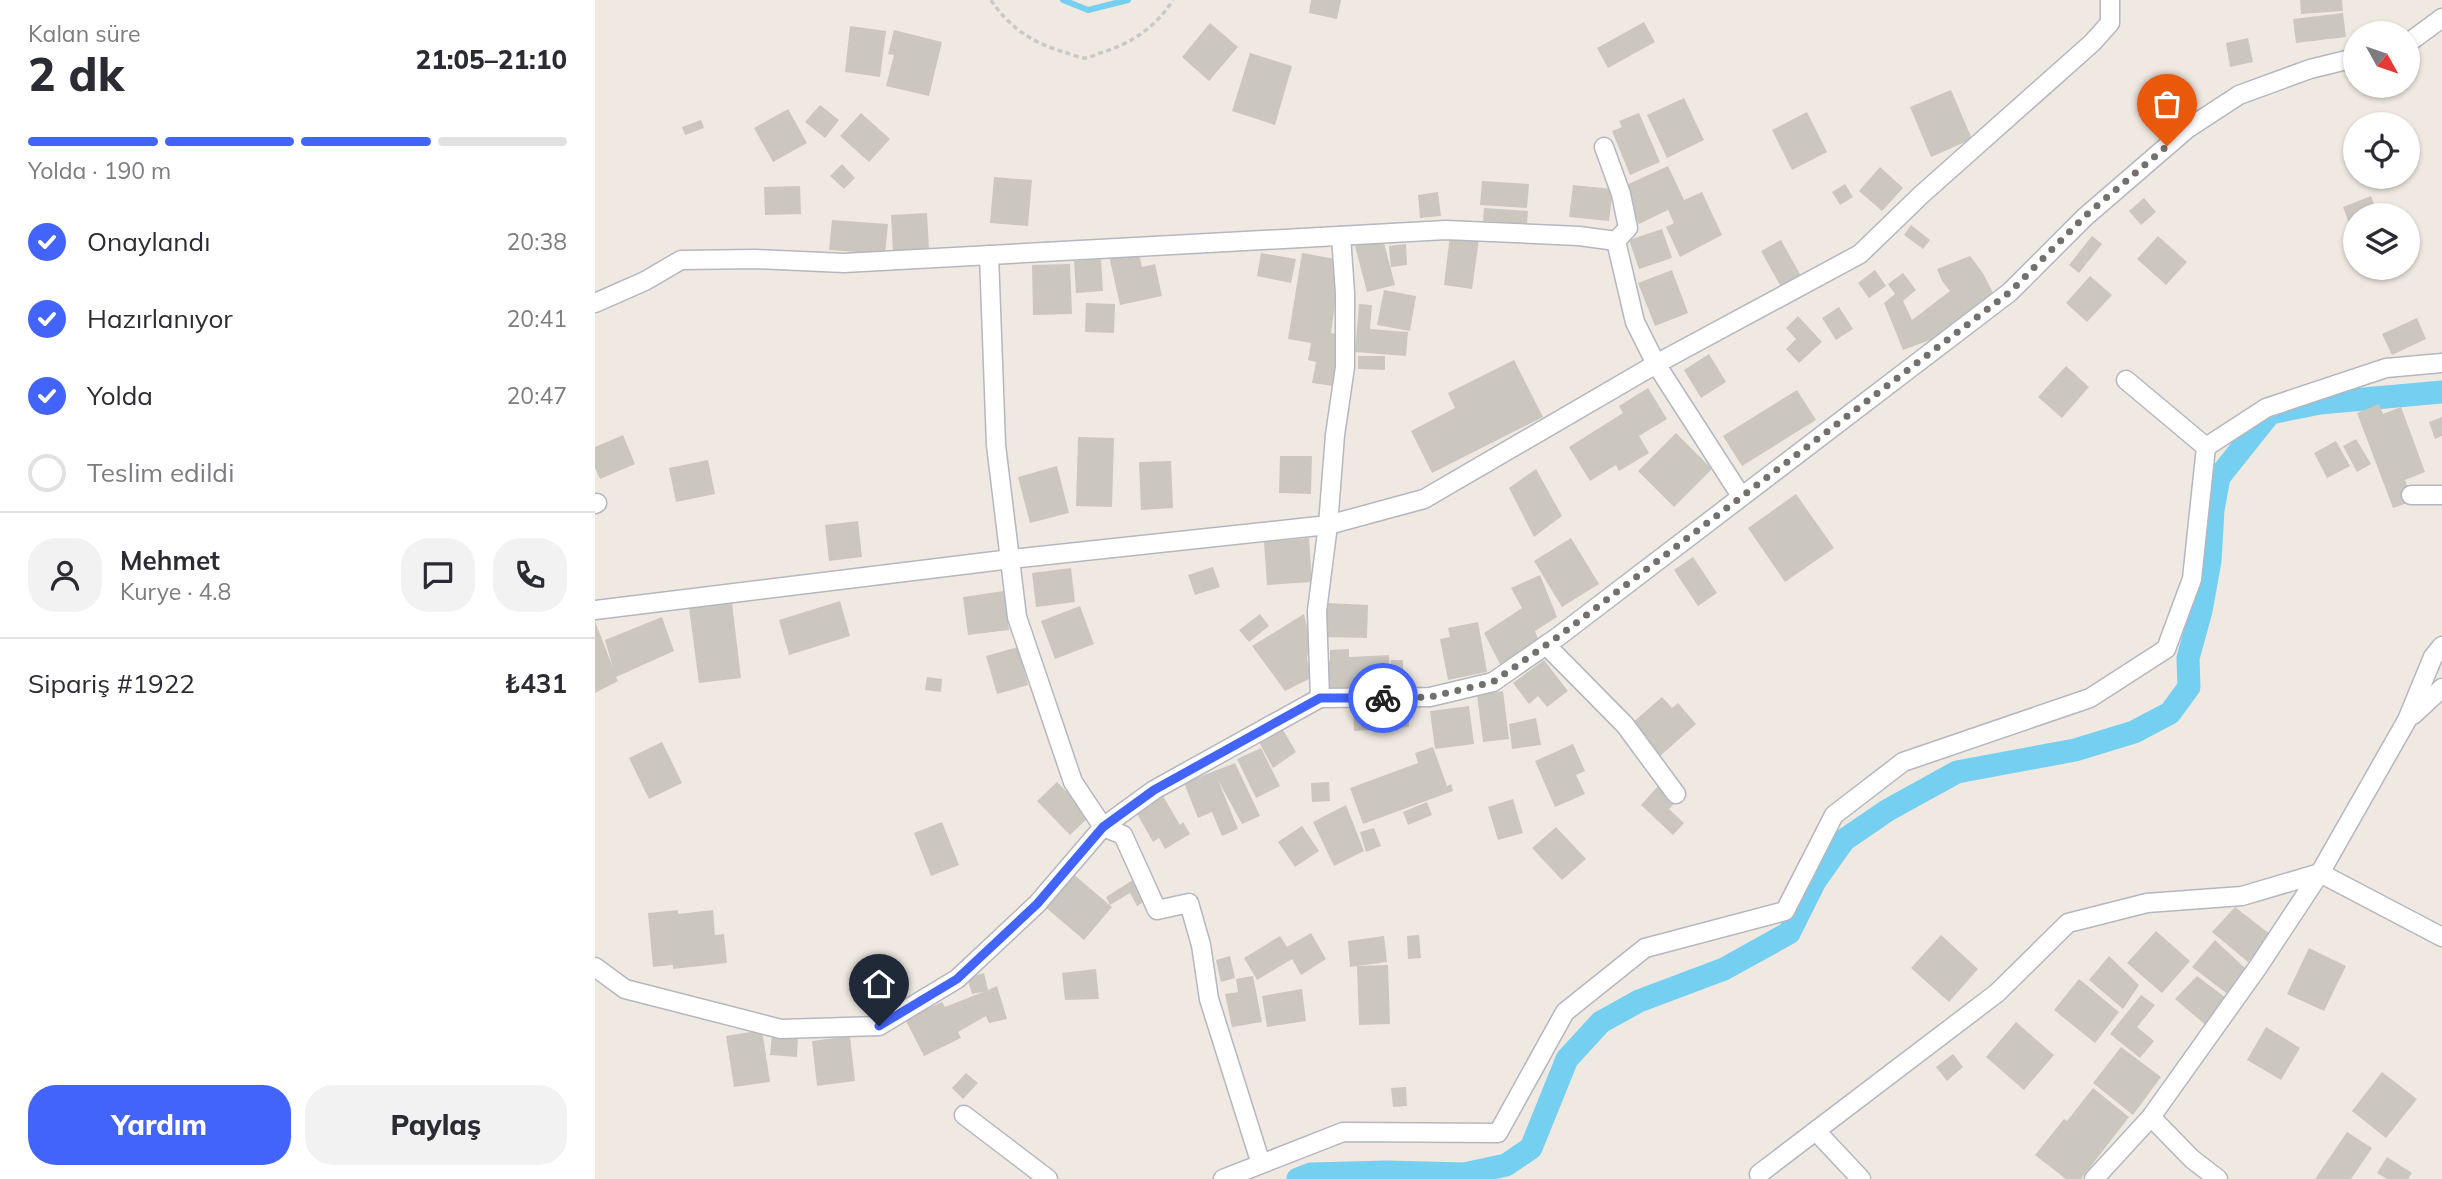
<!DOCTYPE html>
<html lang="tr">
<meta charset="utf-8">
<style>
body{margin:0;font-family:Mulish,sans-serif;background:#f2f2f3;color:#2b2b33;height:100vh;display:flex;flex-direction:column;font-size:26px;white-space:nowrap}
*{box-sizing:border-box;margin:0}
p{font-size:23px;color:#7c7c81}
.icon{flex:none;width:38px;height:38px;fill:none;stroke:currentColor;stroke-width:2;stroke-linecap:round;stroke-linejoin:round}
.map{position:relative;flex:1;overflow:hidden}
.details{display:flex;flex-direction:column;background:#fff;width:595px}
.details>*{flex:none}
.needle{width:46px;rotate:130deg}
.fabs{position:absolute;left:1748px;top:21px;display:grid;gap:14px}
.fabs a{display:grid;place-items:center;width:77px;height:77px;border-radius:50%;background:#fff;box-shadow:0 2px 5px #0004;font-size:35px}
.pin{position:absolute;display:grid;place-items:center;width:60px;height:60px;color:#fff;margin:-72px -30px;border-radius:50% 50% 50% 0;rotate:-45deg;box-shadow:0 0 7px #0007}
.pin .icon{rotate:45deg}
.courier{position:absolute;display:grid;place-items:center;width:70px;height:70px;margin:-35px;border:5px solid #4264fb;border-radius:50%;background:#fff;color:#222;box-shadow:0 2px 9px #0007}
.head em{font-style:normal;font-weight:800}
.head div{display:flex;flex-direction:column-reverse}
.head{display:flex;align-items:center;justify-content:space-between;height:119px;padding:0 28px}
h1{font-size:46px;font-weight:800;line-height:52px}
.bar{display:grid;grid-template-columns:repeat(4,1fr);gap:10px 7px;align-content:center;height:84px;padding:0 28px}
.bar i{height:9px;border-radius:5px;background:#e1e1e2}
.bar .active{background:#4264fb}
.bar p{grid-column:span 4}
.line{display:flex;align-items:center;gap:18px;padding:0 28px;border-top:2px solid #e1e1e2}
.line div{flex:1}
.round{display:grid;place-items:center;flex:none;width:74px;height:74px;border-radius:28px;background:#f2f2f3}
ol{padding:0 28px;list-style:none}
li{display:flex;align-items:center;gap:21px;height:77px}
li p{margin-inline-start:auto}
li .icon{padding:7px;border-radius:50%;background:#4264fb;color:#fff;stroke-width:4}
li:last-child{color:#7c7c81}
li i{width:38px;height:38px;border:4px solid #e1e1e2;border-radius:50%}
.action{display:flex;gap:14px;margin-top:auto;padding:14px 28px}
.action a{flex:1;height:80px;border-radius:28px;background:#4264fb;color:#fff;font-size:28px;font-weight:800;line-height:80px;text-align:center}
.action a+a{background:#f2f2f3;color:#2b2b33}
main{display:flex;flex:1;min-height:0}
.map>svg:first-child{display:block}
</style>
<main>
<section class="details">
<div class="head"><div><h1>2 dk</h1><p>Kalan süre</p></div><em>21:05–21:10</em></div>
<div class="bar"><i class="active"></i><i class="active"></i><i class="active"></i><i></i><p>Yolda · 190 m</p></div>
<ol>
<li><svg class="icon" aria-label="check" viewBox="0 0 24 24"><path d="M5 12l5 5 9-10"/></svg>Onaylandı<p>20:38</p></li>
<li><svg class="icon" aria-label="check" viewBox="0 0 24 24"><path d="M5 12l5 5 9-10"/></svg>Hazırlanıyor<p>20:41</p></li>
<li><svg class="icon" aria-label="check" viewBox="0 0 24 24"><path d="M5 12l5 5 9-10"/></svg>Yolda<p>20:47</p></li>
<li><i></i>Teslim edildi</li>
</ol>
<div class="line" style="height:126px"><a class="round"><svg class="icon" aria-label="person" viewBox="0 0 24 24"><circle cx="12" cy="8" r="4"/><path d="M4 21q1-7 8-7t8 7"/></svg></a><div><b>Mehmet</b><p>Kurye · 4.8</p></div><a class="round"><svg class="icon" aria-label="chat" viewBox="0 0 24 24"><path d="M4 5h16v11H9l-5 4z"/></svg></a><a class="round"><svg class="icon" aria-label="phone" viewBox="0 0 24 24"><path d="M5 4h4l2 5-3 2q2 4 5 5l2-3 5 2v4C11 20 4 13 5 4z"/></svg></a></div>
<div class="line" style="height:91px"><div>Sipariş #1922</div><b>₺431</b></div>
<div class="action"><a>Yardım</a><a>Paylaş</a></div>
</section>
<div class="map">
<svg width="1847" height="1179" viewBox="0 0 1847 1179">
<rect width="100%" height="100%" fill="#efe9e1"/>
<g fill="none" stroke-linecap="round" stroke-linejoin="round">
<!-- stream -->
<path stroke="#75cff0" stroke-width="6" d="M 468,0 L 493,10 L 533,0"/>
<!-- canal -->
<path stroke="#75cff0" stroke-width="23" d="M 703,1179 L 716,1174 L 792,1172 L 869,1174 L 911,1165 L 936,1148 L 972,1059 L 1006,1022 L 1044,1001 L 1129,969 L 1194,933 L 1220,881 L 1249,840 L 1293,810 L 1362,772 L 1480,750 L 1539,732 L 1575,713 L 1594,687 L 1593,658 L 1606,611 L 1615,561 L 1618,510 L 1624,477 L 1675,413 L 1725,403 L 1847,392"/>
</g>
<!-- building -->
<g fill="#cbc7bf">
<path d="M 716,0 L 746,0 L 742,19 L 714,13 Z"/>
<path d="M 1705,0 L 1747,0 L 1748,11 L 1706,14 Z"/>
<path d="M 1748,13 L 1751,37 L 1701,43 L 1698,19 Z"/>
<path d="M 1049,22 L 1060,42 L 1013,68 L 1002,48 Z"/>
<path d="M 615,23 L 643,47 L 614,81 L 587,57 Z"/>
<path d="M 255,26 L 291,31 L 285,77 L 250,72 Z"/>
<path d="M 299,30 L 347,42 L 334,96 L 291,86 L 299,55 L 293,54 Z"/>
<path d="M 1653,38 L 1658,62 L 1635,67 L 1631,43 Z"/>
<path d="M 655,53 L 697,66 L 680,125 L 637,111 Z"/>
<path d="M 1356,90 L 1377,139 L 1336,157 L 1315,107 Z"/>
<path d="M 1089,98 L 1109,140 L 1072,158 L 1052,115 Z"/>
<path d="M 225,105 L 244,120 L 230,138 L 210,122 Z"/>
<path d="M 193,109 L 212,143 L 178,162 L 159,128 Z"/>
<path d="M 1212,112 L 1232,152 L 1197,170 L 1177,130 Z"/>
<path d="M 266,113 L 295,139 L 274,162 L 245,136 Z"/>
<path d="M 1044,113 L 1065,162 L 1035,175 L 1017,131 L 1027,127 L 1024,121 Z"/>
<path d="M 106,120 L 109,128 L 90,135 L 87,127 Z"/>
<path d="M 247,164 L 260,178 L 249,189 L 235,176 Z"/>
<path d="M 1073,166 L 1089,200 L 1107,192 L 1127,235 L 1085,257 L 1071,227 L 1079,223 L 1073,210 L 1044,224 L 1027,187 Z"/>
<path d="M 1285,167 L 1308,188 L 1287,211 L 1264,191 Z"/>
<path d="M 399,177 L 437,180 L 433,226 L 395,223 Z"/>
<path d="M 887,181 L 934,184 L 932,208 L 885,205 Z"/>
<path d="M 1250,184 L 1258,197 L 1245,205 L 1237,192 Z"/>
<path d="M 978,185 L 1018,189 L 1014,221 L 974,217 Z"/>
<path d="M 205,186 L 206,214 L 170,215 L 169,187 Z"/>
<path d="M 843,192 L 846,216 L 825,218 L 823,195 Z"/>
<path d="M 1776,196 L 1783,215 L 1760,215 L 1760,239 L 1748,207 Z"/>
<path d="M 1549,198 L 1561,212 L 1546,225 L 1534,211 Z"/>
<path d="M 889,208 L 933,211 L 932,224 L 888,221 Z"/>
<path d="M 332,213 L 334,249 L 298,251 L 296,215 Z"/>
<path d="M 237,220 L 293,224 L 290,254 L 234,250 Z"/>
<path d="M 1316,225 L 1335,240 L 1328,249 L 1309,235 Z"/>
<path d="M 1067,229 L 1077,258 L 1044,269 L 1034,240 Z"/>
<path d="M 855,235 L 884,239 L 877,289 L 849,285 Z"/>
<path d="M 1497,236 L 1507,244 L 1484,273 L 1474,265 Z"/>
<path d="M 1563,236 L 1592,262 L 1571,285 L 1542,259 Z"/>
<path d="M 788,239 L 800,285 L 772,292 L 760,246 Z"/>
<path d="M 1186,240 L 1206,276 L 1186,287 L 1166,251 Z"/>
<path d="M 811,244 L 812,265 L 796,267 L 794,246 Z"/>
<path d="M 543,250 L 547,267 L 560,264 L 567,296 L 525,305 L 514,256 Z"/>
<path d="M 666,253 L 701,259 L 696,283 L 662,276 Z"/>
<path d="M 707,253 L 746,260 L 736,333 L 748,335 L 739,386 L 717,383 L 721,362 L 713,360 L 716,343 L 693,339 Z"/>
<path d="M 1375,256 L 1388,273 L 1399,295 L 1346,336 L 1308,350 L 1289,303 L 1300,294 L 1293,284 L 1308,273 L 1321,290 L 1308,301 L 1317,320 L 1355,291 L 1347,281 L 1342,269 Z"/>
<path d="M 506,259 L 508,291 L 481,293 L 479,261 Z"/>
<path d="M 475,264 L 477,314 L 438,315 L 437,265 Z"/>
<path d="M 1077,270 L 1093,313 L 1060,326 L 1043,283 Z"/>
<path d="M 1280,270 L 1291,286 L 1274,298 L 1263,283 Z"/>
<path d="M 1495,276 L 1517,295 L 1492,322 L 1471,303 Z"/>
<path d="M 789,290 L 821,296 L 815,331 L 782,325 Z"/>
<path d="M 491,303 L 520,304 L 519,333 L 490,332 Z"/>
<path d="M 764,304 L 777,305 L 775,329 L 813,332 L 811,356 L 760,352 Z"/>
<path d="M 1244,307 L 1258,329 L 1241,340 L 1227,318 Z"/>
<path d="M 1203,316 L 1227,342 L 1204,363 L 1191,349 L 1201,339 L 1191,328 Z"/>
<path d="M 1822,318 L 1831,339 L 1797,355 L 1787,334 Z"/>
<path d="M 1114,354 L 1131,382 L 1106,398 L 1089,370 Z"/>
<path d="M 763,356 L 790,356 L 790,370 L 763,369 Z"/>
<path d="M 919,360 L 948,417 L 837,473 L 816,431 L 860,408 L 853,393 Z"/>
<path d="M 1471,366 L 1494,387 L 1467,418 L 1443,397 Z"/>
<path d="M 1053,388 L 1072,419 L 1044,436 L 1054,453 L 1024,471 L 1021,465 L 995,481 L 974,447 L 1028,413 L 1024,406 Z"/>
<path d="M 1202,390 L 1221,420 L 1147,466 L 1128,436 Z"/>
<path d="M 1784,404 L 1788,414 L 1806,407 L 1830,472 L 1810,480 L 1818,501 L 1798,508 L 1762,413 Z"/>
<path d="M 1847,417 L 1847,436 L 1840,439 L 1834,422 Z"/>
<path d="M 1081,433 L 1117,469 L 1079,507 L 1043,471 Z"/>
<path d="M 28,435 L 40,464 L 5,479 L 0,468 L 0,447 Z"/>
<path d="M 483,437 L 519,438 L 517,507 L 481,506 Z"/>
<path d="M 1761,439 L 1776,464 L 1762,472 L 1748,446 Z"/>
<path d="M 1741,441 L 1755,466 L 1732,478 L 1719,453 Z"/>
<path d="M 685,456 L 717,456 L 716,494 L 684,493 Z"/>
<path d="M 113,460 L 120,494 L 81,502 L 74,468 Z"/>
<path d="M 576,461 L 578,508 L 546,510 L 544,462 Z"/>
<path d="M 462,466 L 474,513 L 435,523 L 423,477 Z"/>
<path d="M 941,469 L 967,516 L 939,537 L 914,488 Z"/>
<path d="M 1201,494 L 1239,548 L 1190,582 L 1153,528 Z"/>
<path d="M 263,521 L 267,557 L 234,561 L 230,525 Z"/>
<path d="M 714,538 L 717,582 L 672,585 L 669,542 Z"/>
<path d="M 976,538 L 1004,584 L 967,607 L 939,561 Z"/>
<path d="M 1098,557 L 1122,593 L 1103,606 L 1079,570 Z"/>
<path d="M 618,567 L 625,587 L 600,595 L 593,575 Z"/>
<path d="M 476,568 L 480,602 L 441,607 L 437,573 Z"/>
<path d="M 945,575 L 962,617 L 940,631 L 943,639 L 906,666 L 889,633 L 927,608 L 916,588 Z"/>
<path d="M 409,591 L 414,630 L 373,635 L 368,597 Z"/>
<path d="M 245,601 L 255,636 L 194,655 L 184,620 Z"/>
<path d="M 137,603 L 146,678 L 104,683 L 94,608 Z"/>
<path d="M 731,603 L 773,605 L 772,638 L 729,637 Z"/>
<path d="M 485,606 L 499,644 L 460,659 L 446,621 Z"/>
<path d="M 665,614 L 674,626 L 654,642 L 644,630 Z"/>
<path d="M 709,614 L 715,639 L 712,658 L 716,678 L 690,691 L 657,646 Z"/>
<path d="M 67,617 L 79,651 L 21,677 L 23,681 L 0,693 L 0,621 L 18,668 L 10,640 Z"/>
<path d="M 883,622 L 892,672 L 853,680 L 845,639 L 855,637 L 853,628 Z"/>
<path d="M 423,647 L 433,685 L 402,694 L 391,656 Z"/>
<path d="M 754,649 L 754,657 L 794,655 L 795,687 L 727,691 L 725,661 L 735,661 L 735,650 Z"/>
<rect x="796" y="660" width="12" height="27"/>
<path d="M 949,660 L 973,691 L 952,707 L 943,696 L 934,704 L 918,683 Z"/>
<path d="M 332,677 L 347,679 L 346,692 L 330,690 Z"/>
<path d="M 908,691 L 914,739 L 888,742 L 882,695 Z"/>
<path d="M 1067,697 L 1077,708 L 1083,703 L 1101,724 L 1064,757 L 1036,724 Z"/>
<path d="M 813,705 L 814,727 L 759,731 L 758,708 Z"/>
<path d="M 874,706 L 879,744 L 840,749 L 835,711 Z"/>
<path d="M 941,718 L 946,745 L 917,749 L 914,724 Z"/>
<path d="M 688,730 L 701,752 L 678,768 L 664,742 Z"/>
<path d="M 67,742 L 87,783 L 54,799 L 34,758 Z"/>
<path d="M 978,744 L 990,771 L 981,775 L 990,794 L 960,807 L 940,761 Z"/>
<path d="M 838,747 L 852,786 L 856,784 L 858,791 L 768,824 L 755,788 L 823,763 L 820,753 Z"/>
<path d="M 666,748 L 685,786 L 661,798 L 642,759 Z"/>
<path d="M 640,763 L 665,816 L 647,824 L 623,780 L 643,829 L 627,836 L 617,812 L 603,818 L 589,783 Z"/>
<path d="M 462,782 L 495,816 L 475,835 L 442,801 Z"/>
<path d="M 734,782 L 735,801 L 717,802 L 716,783 Z"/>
<path d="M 1064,785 L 1082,801 L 1074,809 L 1089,823 L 1078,835 L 1046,805 Z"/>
<path d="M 568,796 L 585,825 L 588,822 L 595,834 L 570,849 L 564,838 L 558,842 L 541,812 Z"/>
<path d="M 918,799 L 928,833 L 903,840 L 893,807 Z"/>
<path d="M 832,802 L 837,815 L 813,825 L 808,812 Z"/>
<path d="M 751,805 L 769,851 L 739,866 L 718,822 Z"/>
<path d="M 347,822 L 364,865 L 336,876 L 319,833 Z"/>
<path d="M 707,826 L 724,851 L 700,867 L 683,842 Z"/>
<path d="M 961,827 L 991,859 L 967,880 L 937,848 Z"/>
<path d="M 779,828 L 786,846 L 771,852 L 765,832 Z"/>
<path d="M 477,873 L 517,907 L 489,940 L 449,906 Z"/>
<path d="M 541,878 L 553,899 L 542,906 L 535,893 L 515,905 L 511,897 Z"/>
<path d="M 1640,907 L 1676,935 L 1653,962 L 1617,932 Z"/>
<path d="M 83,910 L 83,914 L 118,910 L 120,935 L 129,934 L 132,963 L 78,969 L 78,965 L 58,967 L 53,913 Z"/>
<path d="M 1561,931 L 1595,961 L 1567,993 L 1532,963 Z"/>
<path d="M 716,933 L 731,959 L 706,975 L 697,959 L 662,980 L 649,958 L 685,936 L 692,947 Z"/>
<path d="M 824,935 L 826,958 L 813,959 L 812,936 Z"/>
<path d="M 1346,935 L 1383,969 L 1354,1002 L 1316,968 Z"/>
<path d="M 789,936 L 792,962 L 755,967 L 753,941 Z"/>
<path d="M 1620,940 L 1652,970 L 1634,995 L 1597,967 Z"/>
<path d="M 1714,948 L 1751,966 L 1729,1011 L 1692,994 Z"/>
<path d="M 635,956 L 640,978 L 626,982 L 621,960 Z"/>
<path d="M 1514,956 L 1544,985 L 1528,1009 L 1494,980 Z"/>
<path d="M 793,965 L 795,1024 L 764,1025 L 762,966 Z"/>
<path d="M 501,969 L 504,999 L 470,1000 L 467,973 Z"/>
<path d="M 389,973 L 393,990 L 402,986 L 412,1019 L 394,1023 L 391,1016 L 363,1032 L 366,1038 L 329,1056 L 310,1019 L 347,1002 L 350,1007 L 388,992 L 377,994 L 372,978 Z"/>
<path d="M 658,976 L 667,1022 L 637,1027 L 630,994 L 643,992 L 641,979 Z"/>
<path d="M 1602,976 L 1635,1001 L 1613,1027 L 1580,999 Z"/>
<path d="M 1484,979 L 1524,1012 L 1500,1043 L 1459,1010 Z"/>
<path d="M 707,989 L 711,1021 L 672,1027 L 667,996 Z"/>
<path d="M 1546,995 L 1560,1005 L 1542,1027 L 1559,1041 L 1545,1058 L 1515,1034 Z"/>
<path d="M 1421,1022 L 1459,1055 L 1429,1090 L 1391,1057 Z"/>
<path d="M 1671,1027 L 1705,1048 L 1686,1080 L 1652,1060 Z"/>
<path d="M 167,1030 L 175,1082 L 139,1087 L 131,1036 Z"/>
<path d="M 177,1034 L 203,1036 L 202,1057 L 175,1055 Z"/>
<path d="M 255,1036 L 260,1081 L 222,1086 L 217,1041 Z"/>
<path d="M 1526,1047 L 1566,1077 L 1538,1115 L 1498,1083 Z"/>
<path d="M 1358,1054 L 1368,1067 L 1352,1081 L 1341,1067 Z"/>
<path d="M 1787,1072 L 1822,1099 L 1791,1138 L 1757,1111 Z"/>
<path d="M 371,1073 L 383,1083 L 368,1099 L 357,1088 Z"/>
<path d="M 811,1087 L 812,1106 L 798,1107 L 796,1088 Z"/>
<path d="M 1498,1088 L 1534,1117 L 1486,1179 L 1471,1179 L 1440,1155 L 1469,1119 L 1472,1121 Z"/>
<path d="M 1752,1132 L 1777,1148 L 1756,1179 L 1720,1179 Z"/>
<path d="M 1792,1157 L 1817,1173 L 1813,1179 L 1792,1179 L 1782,1173 Z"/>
</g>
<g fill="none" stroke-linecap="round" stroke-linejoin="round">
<!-- minor casing -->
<g stroke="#b4b7c1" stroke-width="21">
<g id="minor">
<path d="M 1813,43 L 1847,18"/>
<path d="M 1009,147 L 1026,194 L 1033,228 L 1021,241 L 1040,322 L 1061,364 L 1146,496"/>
<path d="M 394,255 L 401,445 L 422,617 L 478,782 L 508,827 L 528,835 L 562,910 L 594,903 L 606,945 L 614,999 L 666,1164"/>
<path d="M 0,303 L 50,281 L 86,260 L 160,259 L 249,263 L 851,230 L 984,236 L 1021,241"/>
<path d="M 1531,380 L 1611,447 L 1671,408 L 1791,368 L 1847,363"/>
<path d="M 1816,495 L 1847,495"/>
<path d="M 0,504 L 2,503"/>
<path d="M 0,610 L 416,559 L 733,525 L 829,499 L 1061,364 L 1265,254 L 1326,195 L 1497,43 L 1515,23 L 1515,0"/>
<path d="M 951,645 L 1030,725 L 1081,794"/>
<path d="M 725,698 L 722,611 L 733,525 L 740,435 L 750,367 L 750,293 L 746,236"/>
<path d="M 1818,715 L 1847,688"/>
<path d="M 0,967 L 30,989 L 186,1029 L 284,1026 L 362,979 L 442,904 L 508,827 L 559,790 L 725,698 L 835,697 L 898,682 L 964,636 L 1415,292 L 1490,217 L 1592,129 L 1644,95 L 1715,69 L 1760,58"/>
<path d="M 369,1115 L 453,1179"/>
<path d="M 1556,1117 L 1597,1159 L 1623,1179"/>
<path d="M 1221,1131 L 1266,1179"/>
<path d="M 1164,1174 L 1402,993 L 1473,923 L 1552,903 L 1647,896 L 1725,873 L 1847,937"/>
<path d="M 628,1179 L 748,1132 L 903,1133 L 970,1012 L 1050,948 L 1190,911 L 1239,815 L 1308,762 L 1495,698 L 1571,649 L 1597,579 L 1611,447"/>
<path d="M 1499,1179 L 1556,1117 L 1663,967 L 1725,873 L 1812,720 L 1838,657 L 1847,646"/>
</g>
</g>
<!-- path -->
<path stroke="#c9c9c9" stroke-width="3.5" stroke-dasharray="5 3.5" stroke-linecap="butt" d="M 396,0 C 414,27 437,43 469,52 C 475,54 484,58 490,58 C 495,58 501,54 505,53 C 536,44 561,27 578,0"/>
<!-- minor -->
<use href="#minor" stroke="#fff" stroke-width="18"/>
</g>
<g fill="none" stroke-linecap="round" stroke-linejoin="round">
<!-- done -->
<path stroke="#726f6d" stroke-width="7" stroke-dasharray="0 12.6" d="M 788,698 L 835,697 L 898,682 L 964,636 L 1415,292 L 1490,216 L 1572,146"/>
<!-- route -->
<path stroke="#4264fb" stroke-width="9" d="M 284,1026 L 362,979 L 442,904 L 508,827 L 559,790 L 725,698 L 788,698"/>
</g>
</svg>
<div class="fabs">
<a><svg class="needle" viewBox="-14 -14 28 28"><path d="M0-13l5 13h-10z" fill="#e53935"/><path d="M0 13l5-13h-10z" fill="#7c7c81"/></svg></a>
<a><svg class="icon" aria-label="locate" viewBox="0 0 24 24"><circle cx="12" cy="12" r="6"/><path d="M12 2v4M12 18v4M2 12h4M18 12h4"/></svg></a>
<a><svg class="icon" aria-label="layers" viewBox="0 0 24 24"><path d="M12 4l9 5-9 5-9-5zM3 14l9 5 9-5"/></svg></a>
</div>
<div class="pin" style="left:1572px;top:146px;background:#ea580c"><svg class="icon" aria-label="bag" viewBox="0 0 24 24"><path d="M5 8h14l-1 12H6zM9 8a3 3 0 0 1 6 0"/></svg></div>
<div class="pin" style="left:284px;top:1026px;background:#1f2937"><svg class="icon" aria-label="home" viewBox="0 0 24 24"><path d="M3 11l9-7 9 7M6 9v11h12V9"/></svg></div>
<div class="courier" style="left:788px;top:698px"><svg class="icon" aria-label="bike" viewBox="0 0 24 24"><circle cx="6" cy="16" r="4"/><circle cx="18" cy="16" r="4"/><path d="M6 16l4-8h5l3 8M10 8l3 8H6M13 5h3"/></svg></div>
</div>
</main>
